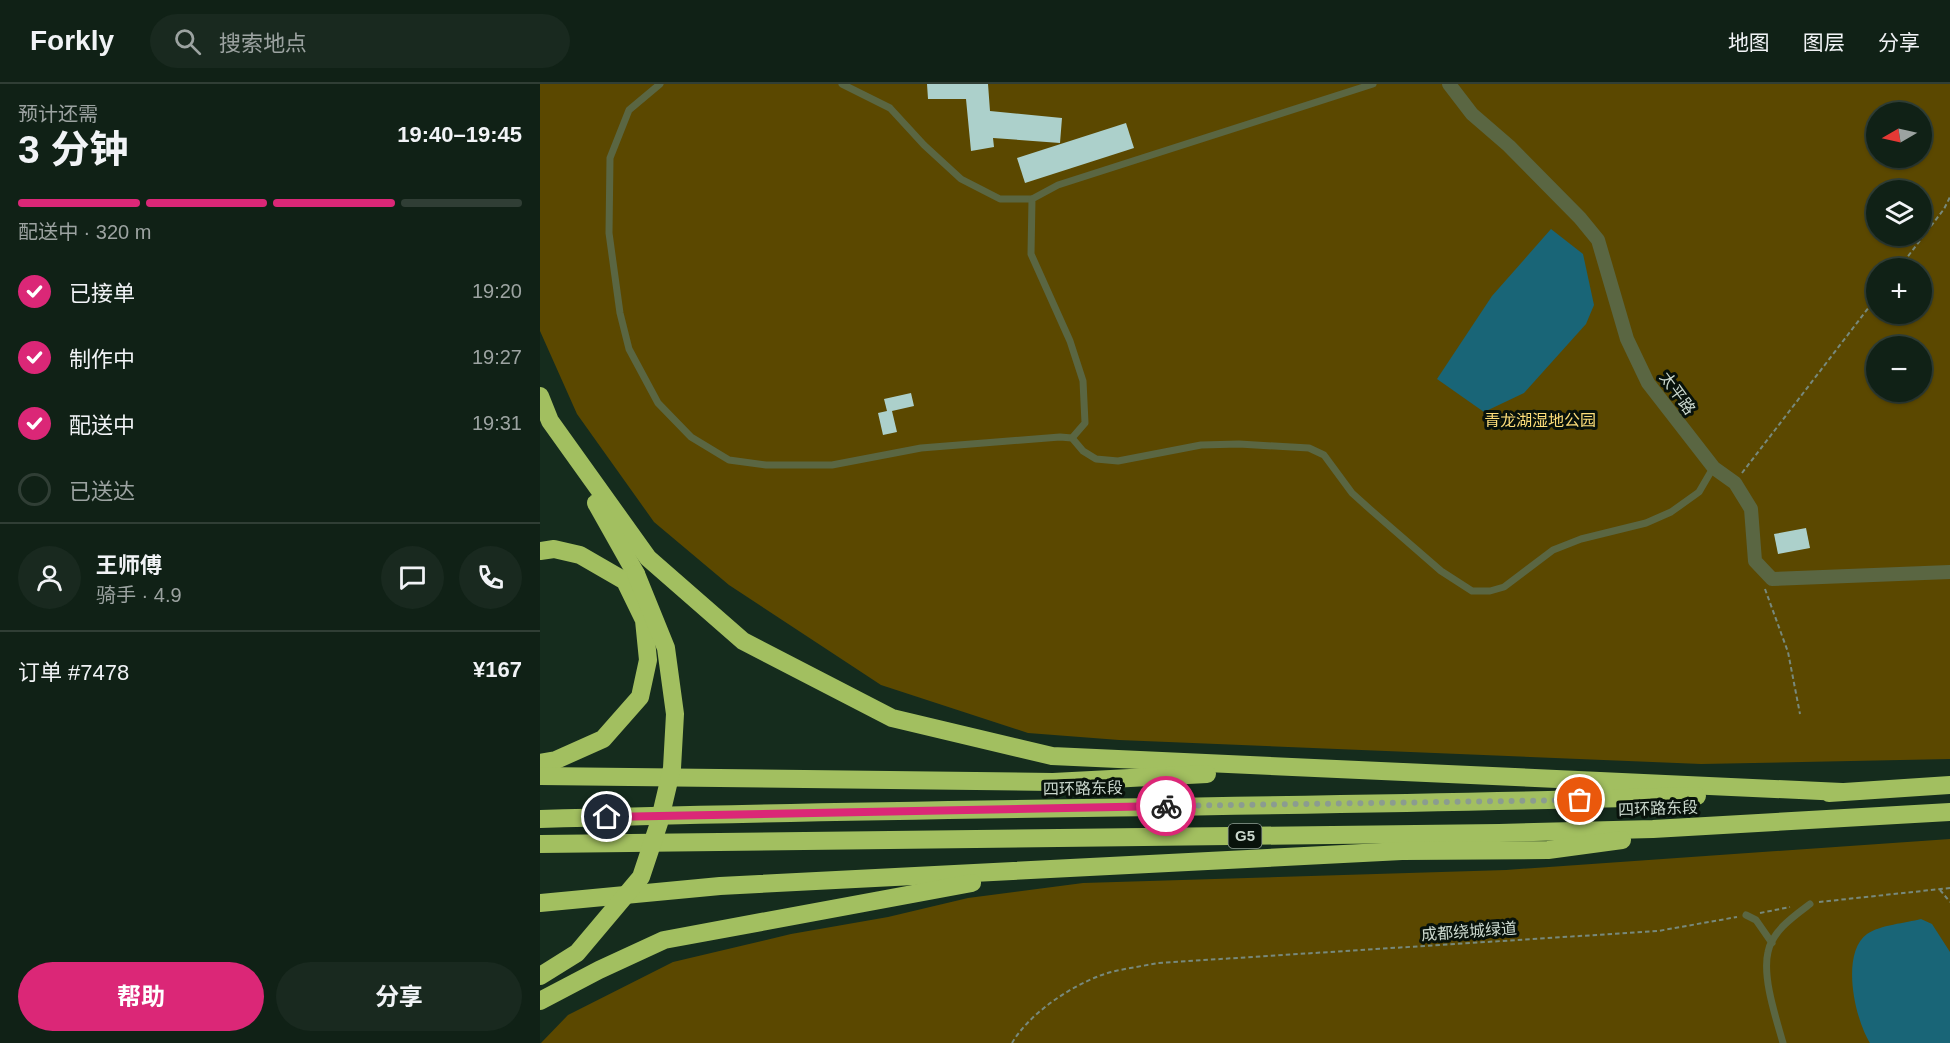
<!DOCTYPE html>
<html lang="zh">
<meta charset="utf-8">
<style>
body{margin:0;font-family:Arial,"Noto Sans SC",sans-serif;background:#19291f;color:#f1f3f6;height:100vh;display:flex;flex-direction:column;font-size:22px;white-space:nowrap}
*{box-sizing:border-box;margin:0}
p{font-size:20px;color:#9ca3a1}
.icon{flex:none;width:33px;height:33px;fill:none;stroke:currentColor;stroke-width:2;stroke-linecap:round;stroke-linejoin:round}
.map{position:relative;flex:1;overflow:hidden}
.panel{display:flex;flex-direction:column;background:#102116;width:540px}
.panel>*{flex:none}
.needle{width:39px;rotate:261deg}
.controls{position:absolute;left:1326px;top:18px;display:grid;gap:12px}
.controls a{display:grid;place-items:center;width:66px;height:66px;border-radius:50%;background:#102116;box-shadow:0 2px 4px #0004,0 0 0 2px #303e35;font-size:30px}
.pin{position:absolute;display:grid;place-items:center;width:51px;height:51px;color:#fff;margin:-26px;border:3px solid #fff;border-radius:50%;box-shadow:0 2px 6px #0007}
.courier{position:absolute;display:grid;place-items:center;width:60px;height:60px;margin:-30px;border:4px solid #db2777;border-radius:50%;background:#fff;color:#222;box-shadow:0 2px 8px #0007}
.head em{font-style:normal;font-weight:700}
.head div{display:flex;flex-direction:column-reverse}
.head{display:flex;align-items:center;justify-content:space-between;height:102px;padding:0 18px}
h1{font-size:39px;font-weight:700;line-height:45px}
.bar{display:grid;grid-template-columns:repeat(4,1fr);gap:9px 6px;align-content:center;height:72px;padding:0 18px}
.bar i{height:8px;border-radius:4px;background:#303e35}
.bar .current{background:#db2777}
.bar p{grid-column:span 4}
.line{display:flex;align-items:center;gap:15px;padding:0 18px;border-top:2px solid #303e35}
.line div{flex:1}
.round{display:grid;place-items:center;flex:none;width:63px;height:63px;border-radius:32px;background:#19291f}
ol{padding:0 18px;list-style:none}
li{display:flex;align-items:center;gap:18px;height:66px}
li p{margin-inline-start:auto}
li .icon{padding:6px;border-radius:50%;background:#db2777;color:#fff;stroke-width:4}
li:last-child{color:#9ca3a1}
li i{width:33px;height:33px;border:3px solid #303e35;border-radius:50%}
.primary-button{display:flex;gap:12px;margin-top:auto;padding:12px 18px}
.primary-button a{flex:1;height:69px;border-radius:36px;background:#db2777;color:#fff;font-size:24px;font-weight:700;line-height:69px;text-align:center}
.primary-button a+a{background:#19291f;color:#f1f3f6}
header{display:flex;align-items:center;gap:36px;box-sizing:border-box;height:84px;padding:0 30px;background:#102116;border-bottom:2px solid #303e35}
header strong{font-size:28px}
nav{display:flex;gap:33px;margin-inline-start:auto;font-size:21px}
.search{width:420px;height:54px;background:#19291f;display:flex;align-items:center;gap:15px;box-sizing:border-box;padding:0 21px;border-radius:33px;color:#9ca3a1;font-size:22px}
main{display:flex;flex:1;min-height:0}
.map>svg:first-child{display:block}
</style>
<header>
<strong>Forkly</strong>
<div class="search"><svg class="icon" aria-label="search" viewBox="0 0 24 24"><circle cx="10" cy="10" r="6"/><path d="M15 15l6 6"/></svg>搜索地点</div>
<nav><a>地图</a><a>图层</a><a>分享</a></nav>
</header>
<main>
<section class="panel">
<div class="head"><div><h1>3 分钟</h1><p>预计还需</p></div><em>19:40–19:45</em></div>
<div class="bar"><i class="current"></i><i class="current"></i><i class="current"></i><i></i><p>配送中 · 320 m</p></div>
<ol>
<li><svg class="icon" aria-label="check" viewBox="0 0 24 24"><path d="M5 12l5 5 9-10"/></svg>已接单<p>19:20</p></li>
<li><svg class="icon" aria-label="check" viewBox="0 0 24 24"><path d="M5 12l5 5 9-10"/></svg>制作中<p>19:27</p></li>
<li><svg class="icon" aria-label="check" viewBox="0 0 24 24"><path d="M5 12l5 5 9-10"/></svg>配送中<p>19:31</p></li>
<li><i></i>已送达</li>
</ol>
<div class="line" style="height:108px"><a class="round"><svg class="icon" aria-label="person" viewBox="0 0 24 24"><circle cx="12" cy="8" r="4"/><path d="M4 21q1-7 8-7t8 7"/></svg></a><div><b>王师傅</b><p>骑手 · 4.9</p></div><a class="round"><svg class="icon" aria-label="chat" viewBox="0 0 24 24"><path d="M4 5h16v11H9l-5 4z"/></svg></a><a class="round"><svg class="icon" aria-label="phone" viewBox="0 0 24 24"><path d="M5 4h4l2 5-3 2q2 4 5 5l2-3 5 2v4C11 20 4 13 5 4z"/></svg></a></div>
<div class="line" style="height:78px"><div>订单 #7478</div><b>¥167</b></div>
<div class="primary-button"><a>帮助</a><a>分享</a></div>
</section>
<div class="map">
<svg width="1410" height="959" viewBox="0 0 1410 959">
<rect width="100%" height="100%" fill="#152c1d"/>
<!-- green -->
<g fill="#5b4800" fill-rule="evenodd">
<path d="M 0,0 L 1410,0 L 1410,675 L 1161,680 L 579,656 L 488,649 L 341,601 L 189,501 L 114,438 L 37,330 L 0,247 ZM 1336,28 L 1382,28 L 1382,74 L 1336,74 ZM 1336,106 L 1382,106 L 1382,152 L 1336,152 ZM 1336,184 L 1382,184 L 1382,230 L 1336,230 ZM 1336,262 L 1382,262 L 1382,308 L 1336,308 Z"/>
<path d="M 1410,755 L 1410,959 L 1,959 L 28,931 L 133,878 L 251,850 L 348,833 L 428,814 L 543,799 L 966,786 Z"/>
</g>
<!-- water -->
<g fill="#196577">
<path d="M 1011,145 L 1043,170 L 1054,221 L 1046,240 L 984,309 L 944,328 L 897,295 L 952,212 Z"/>
<path d="M 1381,835 L 1392,840 L 1410,868 L 1410,959 L 1330,959 C 1315,935 1300,870 1327,850 C 1340,841 1366,839 1381,835 Z"/>
</g>
<!-- building -->
<g fill="#acd0cb">
<path d="M 387,0 L 448,0 L 450,27 L 522,34 L 520,59 L 453,54 L 454,63 L 431,67 L 426,15 L 388,15 Z"/>
<path d="M 586,39 L 594,64 L 485,99 L 477,74 Z"/>
<path d="M 371,309 L 374,322 L 352,327 L 357,348 L 343,351 L 338,329 L 347,327 L 344,315 Z"/>
<path d="M 1266,444 L 1270,464 L 1238,470 L 1234,450 Z"/>
</g>
<g fill="none" stroke-linecap="round" stroke-linejoin="round">
<!-- path -->
<g stroke="#77897c" stroke-width="2" stroke-dasharray="4.5 3" stroke-linecap="butt">
<path d="M 1359,184 L 1404,125 L 1410,113"/>
<path d="M 1202,389 L 1336,214"/>
<path d="M 1225,505 L 1248,568 L 1260,630"/>
<path d="M 1400,806 L 1410,818"/>
<path d="M 1279,818 L 1410,804"/>
<path d="M 1220,829 L 1250,823"/>
<path d="M 472,959 C 489,930 528,904 559,892 C 577,885 599,883 618,879 L 1118,847 L 1197,833"/>
</g>
<!-- service -->
<g stroke="#5a6642" stroke-width="7">
<path d="M 120,0 L 89,26 L 70,74 L 69,149 L 80,229 L 89,265 L 118,319 L 151,353 L 189,376 L 226,381 L 292,381 L 381,364 L 520,353 L 532,354 L 543,367 L 556,375 L 578,377 L 661,361 L 699,360 L 769,364 L 784,371 L 812,409 L 832,427 L 901,487 L 932,507 L 950,507 L 964,503 L 1013,466 L 1041,455 L 1106,439 L 1131,428 L 1159,408 L 1173,384"/>
<path d="M 302,0 L 350,24 L 384,61 L 421,95 L 460,115 L 492,115"/>
<path d="M 532,354 L 545,339 L 543,297 L 530,257 L 491,170 L 492,115 L 518,101 L 833,0"/>
<path d="M 1206,831 L 1216,836 L 1232,859"/>
<path d="M 1243,959 C 1236,934 1222,893 1228,868 C 1232,847 1254,832 1270,820"/>
</g>
<!-- minor -->
<path stroke="#5a6642" stroke-width="14" d="M 909,0 L 932,30 L 969,62 L 1040,134 L 1058,156 L 1087,255 L 1108,299 L 1174,384 L 1195,399 L 1211,425 L 1215,477 L 1232,495 L 1410,488"/>
<!-- motorway -->
<g stroke="#a2bf60" stroke-width="18">
<path d="M 0,312 L 10,337 L 108,474 L 203,557 L 352,634 L 512,672 L 1302,708"/>
<path d="M 56,419 L 96,490"/>
<path d="M 0,467 L 14,465 L 40,471 L 85,497 L 104,536 L 108,576 L 100,613 L 63,655 L 16,676 L 0,679"/>
<path d="M 0,692 L 513,698 L 667,690"/>
<path d="M 1289,709 L 1410,701"/>
<path d="M 0,735 C 385,723 771,724 1157,712"/>
<path d="M 0,760 L 959,749 L 1113,745 L 1410,728"/>
<path d="M 0,819 L 180,802 L 862,767 L 1008,766 L 1082,756"/>
<path d="M 0,917 L 59,886 L 124,856 L 432,799"/>
</g>
<!-- motorway-bridge -->
<path stroke="#a2bf60" stroke-width="18" d="M 0,892 L 37,869 L 101,793 L 119,739 L 132,684 L 135,630 L 126,564 L 96,490"/>
</g>
<g fill="none" stroke-linecap="round" stroke-linejoin="round">
<!-- done -->
<path stroke="#8b9c90" stroke-width="6" stroke-dasharray="0 10.8" d="M 626,722 L 1040,716"/>
<!-- route -->
<path stroke="#db2777" stroke-width="8" d="M 67,733 L 626,722"/>
</g>
<g text-anchor="middle" stroke-width="6" stroke-linejoin="round" paint-order="stroke">
<!-- shield labels -->
<rect fill="#08120b" stroke="#909d94" stroke-width="1.5" x="688.5" y="740" width="33" height="24" rx="4.5"/>
<g font-size="15" font-weight="bold" fill="#cbd8ce">
<text x="705" y="757">G5</text>
</g>
<!-- street labels -->
<g font-size="16" fill="#cbd8ce" stroke="#08120b">
<text transform="translate(1138 309) rotate(54)" y="6">太平路</text>
<text transform="translate(543 704) rotate(-1)" y="6">四环路东段</text>
<text transform="translate(1118 724) rotate(-2)" y="6">四环路东段</text>
<text transform="translate(929 847) rotate(-4)" y="6">成都绕城绿道</text>
</g>
<!-- park labels -->
<g font-size="16" fill="#fede7a" stroke="#08120b">
<text x="1000" y="342">青龙湖湿地公园</text>
</g>
</g>
</svg>
<div class="controls">
<a><svg class="needle" viewBox="-14 -14 28 28"><path d="M0-13l5 13h-10z" fill="#e53935"/><path d="M0 13l5-13h-10z" fill="#9ca3a1"/></svg></a>
<a><svg class="icon" aria-label="layers" viewBox="0 0 24 24"><path d="M12 4l9 5-9 5-9-5zM3 14l9 5 9-5"/></svg></a>
<a>+</a>
<a>−</a>
</div>
<div class="pin" style="left:1040px;top:716px;background:#ea580c"><svg class="icon" aria-label="bag" viewBox="0 0 24 24"><path d="M5 8h14l-1 12H6zM9 8a3 3 0 0 1 6 0"/></svg></div>
<div class="pin" style="left:67px;top:733px;background:#1f2937"><svg class="icon" aria-label="home" viewBox="0 0 24 24"><path d="M3 11l9-7 9 7M6 9v11h12V9"/></svg></div>
<div class="courier" style="left:626px;top:722px"><svg class="icon" aria-label="bike" viewBox="0 0 24 24"><circle cx="6" cy="16" r="4"/><circle cx="18" cy="16" r="4"/><path d="M6 16l4-8h5l3 8M10 8l3 8H6M13 5h3"/></svg></div>
</div>
</main>
